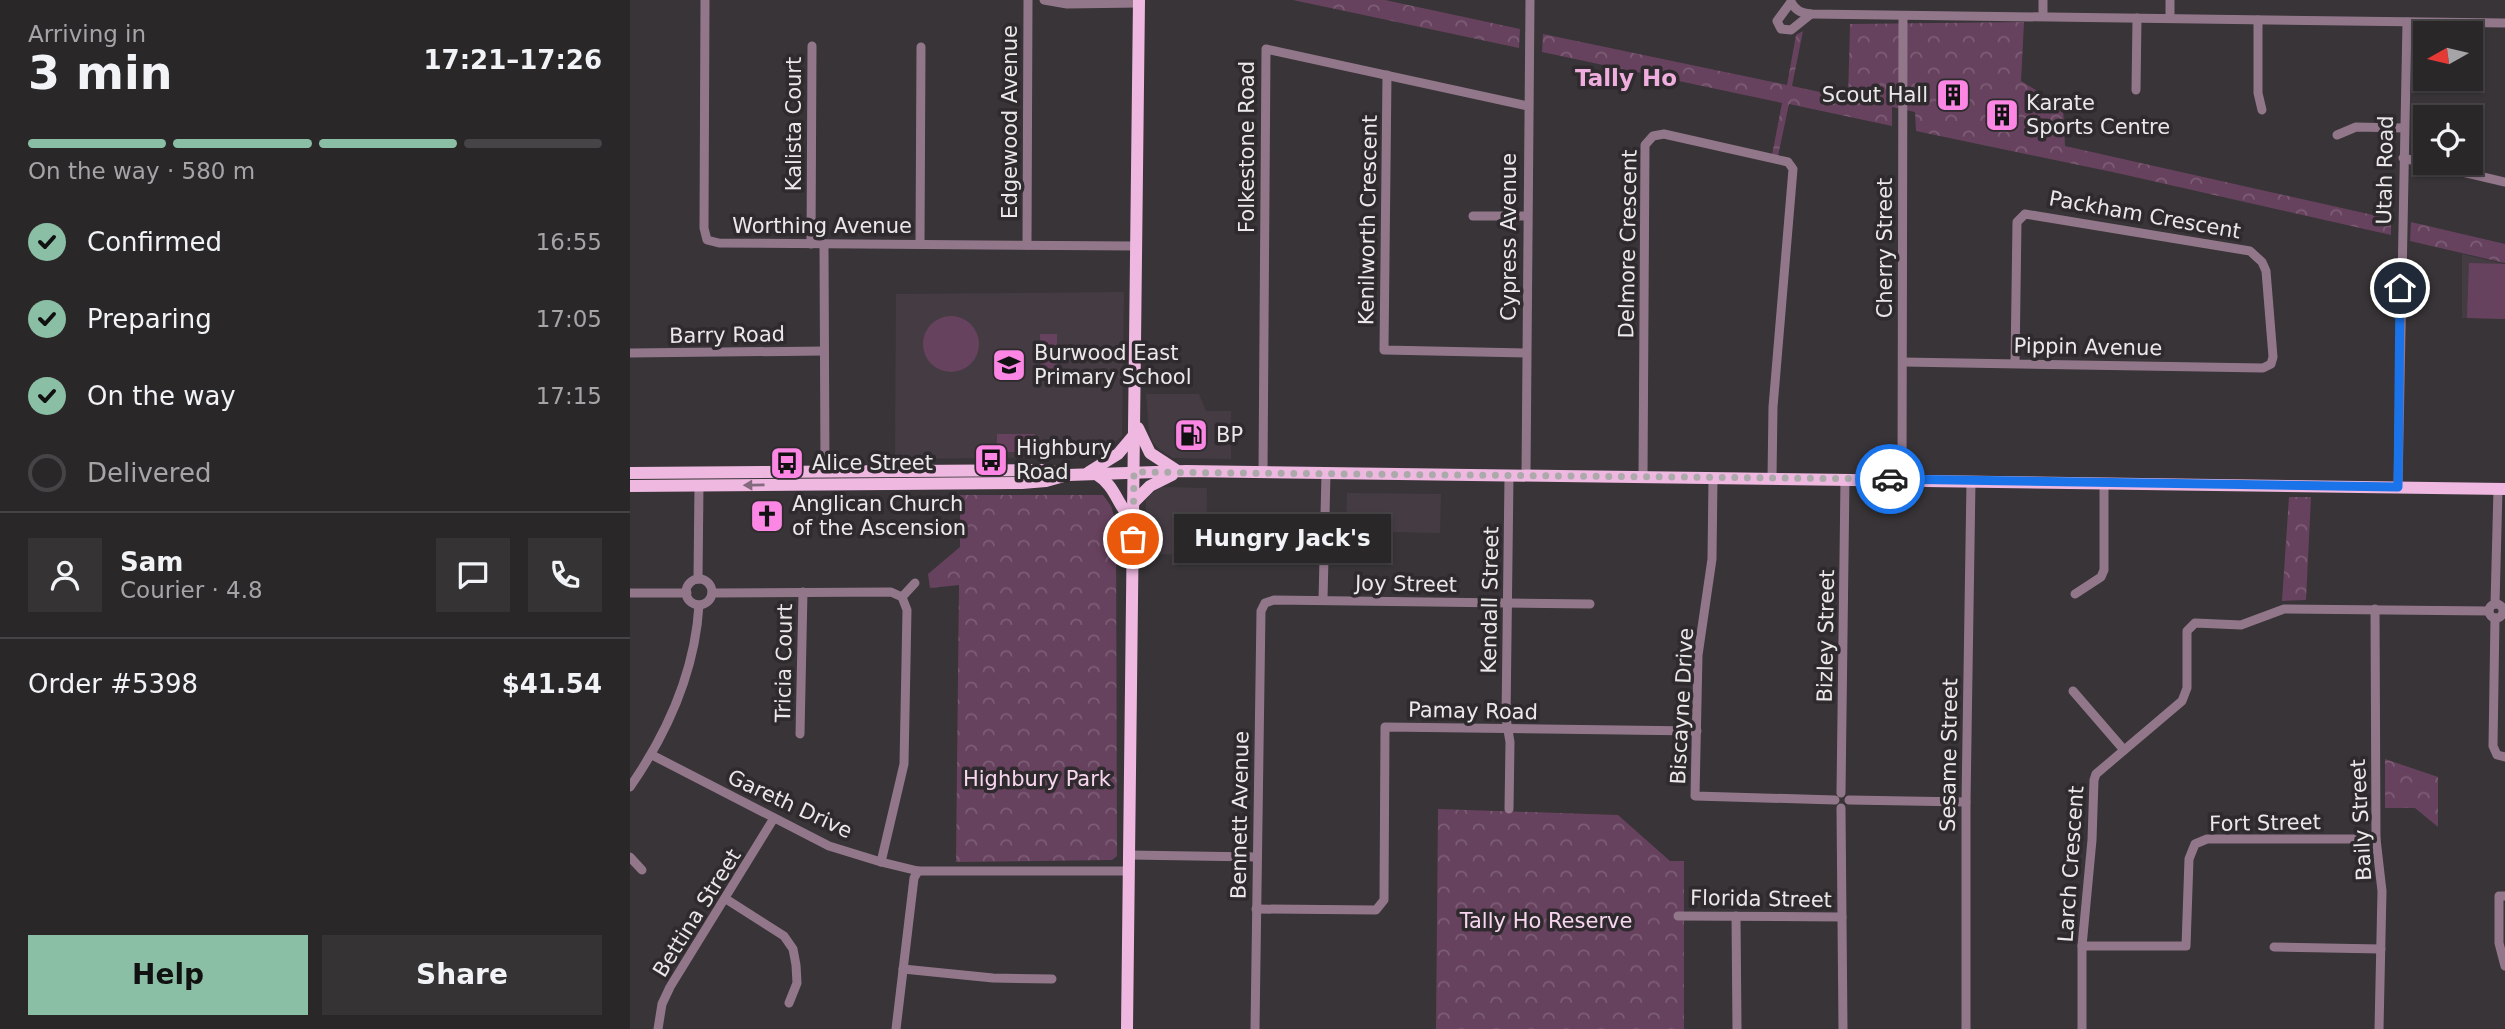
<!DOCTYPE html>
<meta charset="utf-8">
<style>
body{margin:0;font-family:"DejaVu Sans",sans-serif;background:#363335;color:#f1f3f6;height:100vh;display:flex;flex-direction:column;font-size:26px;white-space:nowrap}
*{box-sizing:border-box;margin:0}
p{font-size:23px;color:#a5a5a8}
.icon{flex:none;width:38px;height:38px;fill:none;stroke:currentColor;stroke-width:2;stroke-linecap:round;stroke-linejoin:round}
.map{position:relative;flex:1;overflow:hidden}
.panel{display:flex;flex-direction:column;background:#2a2729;width:630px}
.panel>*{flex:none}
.needle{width:46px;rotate:262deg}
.buttons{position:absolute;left:1783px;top:21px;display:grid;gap:14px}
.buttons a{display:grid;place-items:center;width:70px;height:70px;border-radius:0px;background:#2a2729;box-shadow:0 2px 5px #0004,0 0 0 2px #464446;font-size:35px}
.pin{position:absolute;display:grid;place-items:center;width:60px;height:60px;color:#fff;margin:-30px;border:4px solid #fff;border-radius:50%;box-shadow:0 2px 7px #0007}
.courier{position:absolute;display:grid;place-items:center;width:70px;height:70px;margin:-35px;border:5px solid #1a73e8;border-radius:50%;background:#fff;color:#222;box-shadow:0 2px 9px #0007}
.bubble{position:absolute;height:49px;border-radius:0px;background:#2a2729;box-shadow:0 2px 5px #0004,0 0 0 2px #464446;font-size:23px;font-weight:600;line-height:49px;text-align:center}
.headline em{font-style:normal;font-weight:600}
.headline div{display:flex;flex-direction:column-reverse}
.headline{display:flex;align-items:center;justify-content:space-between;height:119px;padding:0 28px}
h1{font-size:46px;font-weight:600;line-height:52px}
.bar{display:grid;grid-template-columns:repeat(4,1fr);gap:10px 7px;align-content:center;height:84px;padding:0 28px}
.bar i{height:9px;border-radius:5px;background:#464446}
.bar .current{background:#8abfa5}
.bar p{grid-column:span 4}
.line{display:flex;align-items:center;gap:18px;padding:0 28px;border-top:2px solid #464446}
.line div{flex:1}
.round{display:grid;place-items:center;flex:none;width:74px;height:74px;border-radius:0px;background:#363335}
ol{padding:0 28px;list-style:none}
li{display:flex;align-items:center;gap:21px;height:77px}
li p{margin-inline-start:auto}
li .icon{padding:7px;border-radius:50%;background:#8abfa5;color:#111;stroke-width:4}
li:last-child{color:#a5a5a8}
li i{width:38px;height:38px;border:4px solid #464446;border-radius:50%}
.button{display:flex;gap:14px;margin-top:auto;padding:14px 28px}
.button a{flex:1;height:80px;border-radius:0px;background:#8abfa5;color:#111;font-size:28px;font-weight:600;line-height:80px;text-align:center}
.button a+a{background:#363335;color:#f1f3f6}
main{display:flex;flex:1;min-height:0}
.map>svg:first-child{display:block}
</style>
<main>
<section class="panel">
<div class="headline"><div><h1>3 min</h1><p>Arriving in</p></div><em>17:21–17:26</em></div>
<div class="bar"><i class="current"></i><i class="current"></i><i class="current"></i><i></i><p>On the way · 580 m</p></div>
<ol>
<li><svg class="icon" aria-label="check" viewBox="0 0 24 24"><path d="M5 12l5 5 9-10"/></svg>Confirmed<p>16:55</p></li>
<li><svg class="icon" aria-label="check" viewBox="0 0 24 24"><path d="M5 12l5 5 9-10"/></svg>Preparing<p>17:05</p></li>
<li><svg class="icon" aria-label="check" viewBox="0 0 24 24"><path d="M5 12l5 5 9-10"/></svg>On the way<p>17:15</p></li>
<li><i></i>Delivered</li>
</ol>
<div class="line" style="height:126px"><a class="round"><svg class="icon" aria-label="person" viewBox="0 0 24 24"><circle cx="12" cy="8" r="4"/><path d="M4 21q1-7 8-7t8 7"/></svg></a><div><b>Sam</b><p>Courier · 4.8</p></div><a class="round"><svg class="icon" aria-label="chat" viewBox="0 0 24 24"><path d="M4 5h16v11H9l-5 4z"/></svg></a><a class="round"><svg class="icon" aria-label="phone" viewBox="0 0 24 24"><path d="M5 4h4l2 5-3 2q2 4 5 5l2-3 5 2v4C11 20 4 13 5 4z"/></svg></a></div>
<div class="line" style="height:91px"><div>Order #5398</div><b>$41.54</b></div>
<div class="button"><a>Help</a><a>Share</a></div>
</section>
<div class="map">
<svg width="1875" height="1029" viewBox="0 0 1875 1029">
<defs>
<pattern id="forest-crowns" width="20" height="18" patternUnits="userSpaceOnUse" patternTransform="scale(1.75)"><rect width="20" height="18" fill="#67425e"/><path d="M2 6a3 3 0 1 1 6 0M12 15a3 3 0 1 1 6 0" fill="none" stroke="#7d5d75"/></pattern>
</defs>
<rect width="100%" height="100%" fill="#383437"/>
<!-- built -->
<g fill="#453c43">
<path d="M 1832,254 L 1875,264 L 1875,319 L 1832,318 Z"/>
<path d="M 494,292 L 492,436 L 468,457 L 265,459 L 266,294 Z"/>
<path d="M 516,394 L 569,394 L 576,411 L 601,411 L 601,459 L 543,458 L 530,450 L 522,441 L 519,429 Z"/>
<path d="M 531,487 L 577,488 L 576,555 L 515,554 L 516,500 L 520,495 Z"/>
<path d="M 717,493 L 811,494 L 810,533 L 716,531 Z"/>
</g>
<!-- grass -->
<g fill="#67425e">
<path d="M 1839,263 L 1875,264 L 1875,319 L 1837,318 Z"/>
<circle cx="321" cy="344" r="28"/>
<path d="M 410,334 L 427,334 L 427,370 L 410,371 Z"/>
<rect x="367" y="434" width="38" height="18"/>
</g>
<!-- forest -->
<g fill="url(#forest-crowns)">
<path d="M 663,0 L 755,0 L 890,29 L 889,48 Z"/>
<path d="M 1394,22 L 1391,81 L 1433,107 L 1435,146 L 1761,219 L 1761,235 L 1487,173 L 1286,131 L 1285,112 L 1262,107 L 1262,126 L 1159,104 L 1148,156 L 1142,155 L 1152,103 L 912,52 L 913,34 L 1157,85 L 1166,35 L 1173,31 L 1162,86 L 1218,98 L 1220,24 Z"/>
<path d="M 1781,222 L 1875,244 L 1875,263 L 1780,241 Z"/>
<path d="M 330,495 L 473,495 L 481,506 L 486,522 L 487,856 L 482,860 L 326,862 L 329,585 L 300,588 L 298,574 L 330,547 Z"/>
<path d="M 1659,497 L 1681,497 L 1676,600 L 1652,601 Z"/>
<path d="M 1755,759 L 1808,777 L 1808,827 L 1785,808 L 1755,808 Z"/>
<path d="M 808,809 L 988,815 L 1040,861 L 1054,861 L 1054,1029 L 806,1029 Z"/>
</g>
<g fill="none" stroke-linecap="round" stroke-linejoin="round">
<!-- minor -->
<g stroke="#92778b" stroke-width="9">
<path d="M 75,0 L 74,228 L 77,240 L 89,243 L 506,246"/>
<path d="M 414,0 L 437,4 L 509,3"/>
<path d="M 1161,2 C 1166,11 1171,13 1181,14 L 1875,23"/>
<path d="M 1161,2 L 1147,21 L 1151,29 L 1161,30 L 1181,14"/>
<path d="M 1413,16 L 1413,0"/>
<path d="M 1540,17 L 1540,0"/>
<path d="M 1628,20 L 1628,93 L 1632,110"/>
<path d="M 757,75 L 754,350 L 896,353"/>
<path d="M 1506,90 L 1507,18"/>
<path d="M 1707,135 L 1726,127 L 1774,128"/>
<path d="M 1773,158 L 1875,182"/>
<path d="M 843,216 L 897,216"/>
<path d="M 181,244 L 182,46"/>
<path d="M 194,244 L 195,471"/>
<path d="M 290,244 L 291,47"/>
<path d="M 397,245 L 398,0"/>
<path d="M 0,353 L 194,351"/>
<path d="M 1273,362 L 1633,368 L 1641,364 L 1643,357 L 1636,271 L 1632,262 L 1620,251 L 1395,214 L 1387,222 L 1385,364"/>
<path d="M 633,472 L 636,49 L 898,106"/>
<path d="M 896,475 L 900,0"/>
<path d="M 1013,477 L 1015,145 L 1023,136 L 1034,134 L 1158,162 L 1163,169 L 1143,407 L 1142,478"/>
<path d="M 1083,478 L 1082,559 L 1068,655 L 1065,796 L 1205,800"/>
<path d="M 1272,479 L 1273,16"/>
<path d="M 1768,487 L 1777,22"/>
<path d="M 68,579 L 69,485"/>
<circle cx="69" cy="592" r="13"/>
<path d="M 0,593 L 57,593"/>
<path d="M 82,593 L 261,592 L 272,597 L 277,610 L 274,764 L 251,862"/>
<path d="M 1445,594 L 1471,577 L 1474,570 L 1474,483"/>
<path d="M 272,597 L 285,583"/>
<path d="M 693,600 L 696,473"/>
<path d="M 1865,604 L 1868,489"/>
<circle cx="1866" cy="611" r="7"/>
<path d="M 1745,609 L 1746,839 L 1752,891 L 1749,1029"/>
<path d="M 1865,618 L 1863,746 L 1867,755 L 1875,757"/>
<path d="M 1443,691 L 1494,750"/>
<path d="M 170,734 L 173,592"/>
<path d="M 22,755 L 199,846 L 251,862 L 288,871 L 499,871"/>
<path d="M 0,787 C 38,732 65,672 69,605"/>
<path d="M 1211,793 L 1215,479"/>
<path d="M 1219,800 L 1336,802"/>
<path d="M 1211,808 L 1213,1029"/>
<path d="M 879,809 L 880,742 L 876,718 L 879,476"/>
<path d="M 499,855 L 626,857"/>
<path d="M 0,857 L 12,870"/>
<path d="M 1875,896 L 1869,896 L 1869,943 L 1875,966"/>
<path d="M 96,899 L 154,936 L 163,949 L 166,965 L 167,983 L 159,1003"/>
<path d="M 626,909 L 746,910 L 754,900 L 755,727 L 1067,731"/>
<path d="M 1048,916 L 1212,917"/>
<path d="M 1106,916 L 1107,1029"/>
<path d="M 1452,946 L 1556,946 L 1559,859 L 1565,844 L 1577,839 L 1746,839"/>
<path d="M 1644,947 L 1751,949"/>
<path d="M 273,969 L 363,978 L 422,979"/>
<path d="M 28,1029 L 32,1004 L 40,987 L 144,818"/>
<path d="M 266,1029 L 284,878 L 288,871"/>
<path d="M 625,1029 L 631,611 L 635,603 L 644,600 L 960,604"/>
<path d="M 1336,1029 L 1336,802 L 1341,481"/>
<path d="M 1452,1029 L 1452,946 L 1462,840 L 1464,780 L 1466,774 L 1552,701 L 1557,688 L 1557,631 L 1565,623 L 1611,625 L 1654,609 L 1859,611"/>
</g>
<!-- major -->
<g stroke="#eeb8e0" stroke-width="12">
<path d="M 508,428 L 520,453 L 546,470"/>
<path d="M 459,472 L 488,454 L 504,435"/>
<path d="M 0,473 L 417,470 L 438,475 L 556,471 L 1875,489"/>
<path d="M 466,474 C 487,487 486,505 504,522"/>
<path d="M 0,486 L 392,483 L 416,481 L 434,476"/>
<path d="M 504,502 L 520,486 L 542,475"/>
<path d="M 497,1029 L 509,0"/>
</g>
</g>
<!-- one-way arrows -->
<defs><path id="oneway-solid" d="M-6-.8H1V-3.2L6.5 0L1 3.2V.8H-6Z" transform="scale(1.75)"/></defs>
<use fill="#846a7e" href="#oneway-solid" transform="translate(124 485) rotate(179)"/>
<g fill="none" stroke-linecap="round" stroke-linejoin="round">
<!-- done -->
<path stroke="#aca9ab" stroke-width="7" stroke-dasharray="0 12.6" d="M 503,539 L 504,472 L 1260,479"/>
<!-- route -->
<path stroke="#1a73e8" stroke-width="9" d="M 1260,479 L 1768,487 L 1770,288"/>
</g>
<!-- icons -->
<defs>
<g id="building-square" transform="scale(1.75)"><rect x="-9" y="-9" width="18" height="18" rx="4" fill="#fc86e3" stroke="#2e2a2d"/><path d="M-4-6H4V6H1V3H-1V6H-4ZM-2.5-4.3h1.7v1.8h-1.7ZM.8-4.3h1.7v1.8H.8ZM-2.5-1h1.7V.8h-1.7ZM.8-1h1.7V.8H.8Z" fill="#111"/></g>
<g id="school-square" transform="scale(1.75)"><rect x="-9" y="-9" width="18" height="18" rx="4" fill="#fc86e3" stroke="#2e2a2d"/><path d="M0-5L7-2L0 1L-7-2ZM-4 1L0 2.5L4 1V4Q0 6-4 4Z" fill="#111"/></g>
<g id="fuel-square" transform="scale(1.75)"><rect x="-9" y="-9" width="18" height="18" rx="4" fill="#fc86e3" stroke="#2e2a2d"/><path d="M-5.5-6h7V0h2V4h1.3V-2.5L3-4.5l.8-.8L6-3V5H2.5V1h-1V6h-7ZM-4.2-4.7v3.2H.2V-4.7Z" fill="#111"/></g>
<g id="bus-square" transform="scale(1.75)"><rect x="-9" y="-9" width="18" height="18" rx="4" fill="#fc86e3" stroke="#2e2a2d"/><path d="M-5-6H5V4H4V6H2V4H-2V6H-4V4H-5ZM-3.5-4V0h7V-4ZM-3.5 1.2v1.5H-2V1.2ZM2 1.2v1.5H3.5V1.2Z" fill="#111"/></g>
<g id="church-square" transform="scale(1.75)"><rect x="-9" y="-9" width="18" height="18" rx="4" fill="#fc86e3" stroke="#2e2a2d"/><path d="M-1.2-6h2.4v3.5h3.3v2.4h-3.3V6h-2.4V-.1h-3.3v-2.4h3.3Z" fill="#111"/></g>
</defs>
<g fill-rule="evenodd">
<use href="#building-square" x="1323" y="95"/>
<use href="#building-square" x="1372" y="115"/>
<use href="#school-square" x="379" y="365"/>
<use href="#fuel-square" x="561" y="435"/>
<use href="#bus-square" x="361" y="460"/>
<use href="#bus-square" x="157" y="463"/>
<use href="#church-square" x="137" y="516"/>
</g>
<g text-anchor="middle" stroke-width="7" stroke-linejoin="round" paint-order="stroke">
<!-- poi labels -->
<g font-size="21" fill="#eae8e9" stroke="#2e2a2d" text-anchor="start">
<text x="1298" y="102" text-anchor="end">Scout Hall</text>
<text x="1396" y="110">Karate<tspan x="1396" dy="24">Sports Centre</tspan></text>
<text x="404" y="360">Burwood East<tspan x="404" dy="24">Primary School</tspan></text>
<text x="586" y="442">BP</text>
<text x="386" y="455">Highbury<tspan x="386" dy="24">Road</tspan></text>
<text x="182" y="470">Alice Street</text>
<text x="162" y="511">Anglican Church<tspan x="162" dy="24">of the Ascension</tspan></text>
</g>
<!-- street labels -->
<g font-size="21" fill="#eae8e9" stroke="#2e2a2d">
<text transform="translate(380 122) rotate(-90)" y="7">Edgewood Avenue</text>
<text transform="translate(164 124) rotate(-90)" y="7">Kalista Court</text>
<text transform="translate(617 147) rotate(-90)" y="7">Folkestone Road</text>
<text transform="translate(1755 170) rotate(-89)" y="7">Utah Road</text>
<text transform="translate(1515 215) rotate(10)" y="7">Packham Crescent</text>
<text transform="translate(738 220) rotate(-89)" y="7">Kenilworth Crescent</text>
<text x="192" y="233">Worthing Avenue</text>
<text transform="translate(879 237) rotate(-90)" y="7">Cypress Avenue</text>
<text transform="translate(998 244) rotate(-89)" y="7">Delmore Crescent</text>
<text transform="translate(1255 248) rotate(-90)" y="7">Cherry Street</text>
<text transform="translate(97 335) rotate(-1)" y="7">Barry Road</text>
<text transform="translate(1458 347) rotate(1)" y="7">Pippin Avenue</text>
<text transform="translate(776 584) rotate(1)" y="7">Joy Street</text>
<text transform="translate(860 600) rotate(-89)" y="7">Kendall Street</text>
<text transform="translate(1196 636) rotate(-89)" y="7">Bizley Street</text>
<text transform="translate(154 663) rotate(-89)" y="7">Tricia Court</text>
<text transform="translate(1052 706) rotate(-87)" y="7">Biscayne Drive</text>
<text transform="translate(843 711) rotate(1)" y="7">Pamay Road</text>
<text transform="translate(1319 755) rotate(-89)" y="7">Sesame Street</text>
<text transform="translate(160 804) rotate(25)" y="7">Gareth Drive</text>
<text transform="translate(610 815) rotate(-89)" y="7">Bennett Avenue</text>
<text transform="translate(1731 820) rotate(-93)" y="7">Baily Street</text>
<text transform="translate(1635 823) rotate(-1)" y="7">Fort Street</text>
<text transform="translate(1441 864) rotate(-86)" y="7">Larch Crescent</text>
<text transform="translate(1131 899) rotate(1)" y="7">Florida Street</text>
<text transform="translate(67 913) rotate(-58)" y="7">Bettina Street</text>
</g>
<!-- park labels -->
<g font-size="21" fill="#f8d6ef" stroke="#2e2a2d">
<text x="407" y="786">Highbury Park</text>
<text x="916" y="928">Tally Ho Reserve</text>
</g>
<!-- neighbourhood labels -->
<g font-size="23" font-weight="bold" fill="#f0aedf" stroke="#2e2a2d">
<text x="996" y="86">Tally Ho</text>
</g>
</g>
</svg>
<div class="buttons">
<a><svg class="needle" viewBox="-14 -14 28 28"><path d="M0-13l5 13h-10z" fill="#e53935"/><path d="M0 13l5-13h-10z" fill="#a5a5a8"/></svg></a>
<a><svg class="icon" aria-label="locate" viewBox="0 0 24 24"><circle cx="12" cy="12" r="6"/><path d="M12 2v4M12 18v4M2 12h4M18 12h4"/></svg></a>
</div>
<div class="pin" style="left:503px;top:539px;background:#ea580c"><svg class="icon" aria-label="bag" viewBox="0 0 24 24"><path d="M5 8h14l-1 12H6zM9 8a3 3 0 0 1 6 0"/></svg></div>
<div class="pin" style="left:1770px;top:288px;background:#1f2937"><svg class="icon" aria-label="home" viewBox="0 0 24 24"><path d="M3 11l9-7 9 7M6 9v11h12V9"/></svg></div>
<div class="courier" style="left:1260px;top:479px"><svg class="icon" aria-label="car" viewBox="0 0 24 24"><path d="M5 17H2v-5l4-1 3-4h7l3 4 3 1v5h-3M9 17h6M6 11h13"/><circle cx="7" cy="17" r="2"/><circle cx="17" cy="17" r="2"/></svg></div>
<div class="bubble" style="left:544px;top:514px;width:217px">Hungry Jack's</div>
</div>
</main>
